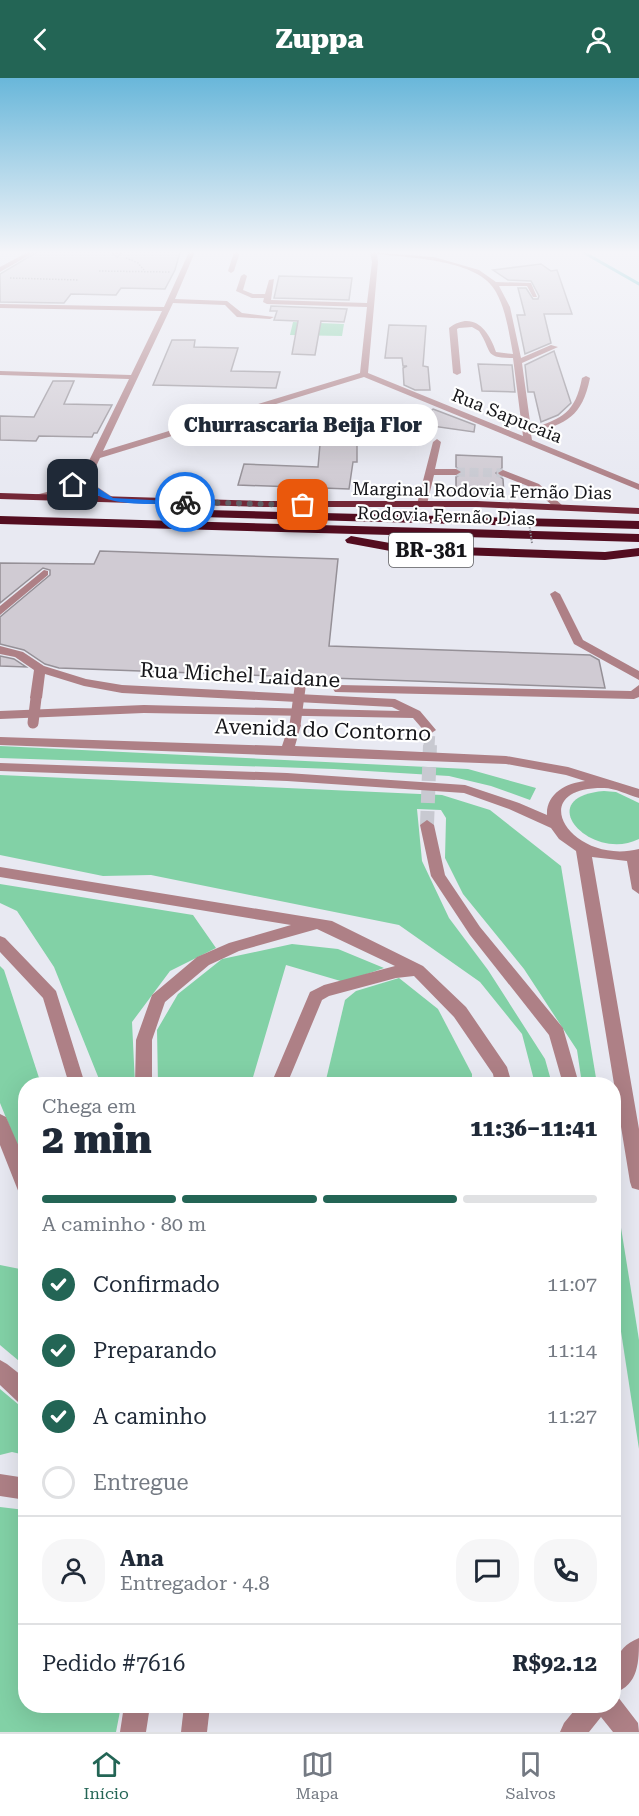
<!DOCTYPE html>
<html lang="pt">
<meta charset="utf-8">
<style>
body{margin:0;font-family:"Roboto Serif",serif;background:#f6f6f7;color:#1f2937;height:100vh;display:flex;flex-direction:column;font-size:22px;white-space:nowrap}
*{box-sizing:border-box;margin:0}
p{font-size:20px;color:#747a83}
.icon{flex:none;width:33px;height:33px;fill:none;stroke:currentColor;stroke-width:2;stroke-linecap:round;stroke-linejoin:round}
.map{position:relative;flex:1;overflow:hidden}
.drawer{position:absolute;left:18px;top:999px;width:603px;height:636px;display:flex;flex-direction:column;background:#fff;border-radius:24px;box-shadow:0 6px 24px #0002}
.drawer>*{flex:none}
.pin{position:absolute;display:grid;place-items:center;width:51px;height:51px;color:#fff;margin:-26px;border-radius:12px;box-shadow:0 3px 9px #0006}
.courier{position:absolute;display:grid;place-items:center;width:60px;height:60px;margin:-30px;border:4px solid #1a73e8;border-radius:50%;background:#fff;color:#222;box-shadow:0 2px 8px #0007}
.bubble{position:absolute;height:42px;border-radius:21px;background:#fff;box-shadow:0 6px 24px #0002;font-size:20px;font-weight:800;line-height:42px;text-align:center}
.summary em{font-style:normal;font-weight:800}
.summary div{display:flex;flex-direction:column-reverse}
.summary{display:flex;align-items:center;justify-content:space-between;height:102px;padding:0 24px}
h1{font-size:39px;font-weight:800;line-height:45px}
.bar{display:grid;grid-template-columns:repeat(4,1fr);gap:9px 6px;align-content:center;height:72px;padding:0 24px}
.bar i{height:8px;border-radius:4px;background:#e0e1e3}
.bar .on{background:#236555}
.bar p{grid-column:span 4}
.line{display:flex;align-items:center;gap:15px;padding:0 24px;border-top:2px solid #e0e1e3}
.line div{flex:1}
.round{display:grid;place-items:center;flex:none;width:63px;height:63px;border-radius:24px;background:#f6f6f7}
ol{padding:0 24px;list-style:none}
li{display:flex;align-items:center;gap:18px;height:66px}
li p{margin-inline-start:auto}
li .icon{padding:6px;border-radius:50%;background:#236555;color:#fff;stroke-width:4}
li:last-child{color:#747a83}
li i{width:33px;height:33px;border:3px solid #e0e1e3;border-radius:50%}
header{display:flex;justify-content:space-between;align-items:center;height:78px;padding:0 24px;background:#236555;color:#fff;font-size:27px;font-weight:800}
.tab-bar{display:flex;justify-content:space-around;align-items:center;height:84px;border-top:2px solid #e0e1e3;background:#fff;font-size:16px;color:#747a83}
.tab-bar a{display:grid;justify-items:center;gap:3px}
.tab-bar .on{color:#236555}
.map>svg:first-child{display:block}
</style>
<header><svg class="icon" aria-label="back" viewBox="0 0 24 24"><path d="M15 5l-7 7 7 7"/></svg>Zuppa<svg class="icon" aria-label="person" viewBox="0 0 24 24"><circle cx="12" cy="8" r="4"/><path d="M4 21q1-7 8-7t8 7"/></svg></header>
<div class="map">
<svg width="639" height="1654" viewBox="0 0 639 1654">
<rect width="100%" height="100%" fill="#e8e9f2"/>
<!-- green -->
<g fill="#82d1a6">
<path d="M 293,244 L 344,246 L 342,258 L 290,257 Z"/>
<path d="M 0,668 L 468,691 L 536,710 L 530,722 L 491,708 L 449,698 L 334,691 L 0,680 Z"/>
<path d="M 0,697 L 442,717 L 490,732 L 561,788 L 597,1006 L 582,1006 L 577,972 L 524,891 L 463,816 L 445,780 L 446,740 L 441,732 L 417,731 L 422,783 L 449,840 L 488,892 L 545,981 L 552,1006 L 535,1006 L 522,956 L 480,904 L 399,847 L 151,797 L 103,798 L 0,777 Z"/>
<path d="M 604,713 L 616,714 L 639,725 L 639,761 C 591,785 530,719 604,713 Z"/>
<path d="M 0,806 L 193,837 L 216,870 L 170,893 L 132,944 L 135,1006 L 101,1006 L 54,889 L 17,833 L 0,825 Z"/>
<path d="M 292,866 L 338,871 L 384,890 L 344,904 L 286,887 L 251,1006 L 158,1006 L 157,952 L 178,916 L 222,881 Z"/>
<path d="M 0,888 L 4,892 L 41,1006 L 26,1006 L 25,1086 L 0,1025 Z"/>
<path d="M 399,900 L 438,931 L 472,996 L 472,1006 L 325,1006 L 345,922 L 356,913 Z"/>
<path d="M 614,1106 L 639,1262 L 639,1371 L 614,1208 Z"/>
<path d="M 0,1187 L 25,1192 L 25,1288 L 0,1267 Z"/>
<path d="M 0,1311 L 25,1332 L 25,1377 L 12,1374 L 0,1377 Z"/>
<path d="M 0,1429 L 25,1432 L 26,1628 L 121,1628 L 116,1654 L 0,1654 Z"/>
</g>
<g fill="none" stroke-linecap="round" stroke-linejoin="round">
<!-- stream -->
<path stroke="#4bbcc5" stroke-width="3" d="M 583,174 L 639,206"/>
</g>
<!-- building -->
<g fill="#d0cbd3" stroke="#959097" stroke-width="1.5">
<path d="M 37,174 L 111,174 L 117,179 L 122,174 L 180,174 L 175,192 L 165,211 L 121,210 L 116,217 L 71,216 L 64,225 L 0,224 L 0,196 Z"/>
<path d="M 541,186 L 551,193 L 557,192 L 572,236 L 544,236 L 551,265 L 525,276 L 517,237 L 525,237 L 518,210 L 526,210 L 533,221 L 538,221 L 539,218 L 531,203 L 508,202 L 493,192 Z"/>
<path d="M 279,198 L 352,200 L 349,222 L 274,220 Z"/>
<path d="M 271,228 L 347,231 L 344,244 L 321,243 L 315,277 L 292,276 L 298,243 L 274,242 L 277,233 L 270,233 Z"/>
<path d="M 389,247 L 426,248 L 423,288 L 428,289 L 430,312 L 415,312 L 404,307 L 403,290 L 407,288 L 403,288 L 402,280 L 385,280 Z"/>
<path d="M 172,262 L 195,262 L 194,269 L 238,270 L 231,293 L 280,294 L 276,310 L 153,307 Z"/>
<path d="M 554,273 L 571,325 L 558,337 L 541,344 L 534,314 L 528,314 L 525,287 Z"/>
<path d="M 478,286 L 512,287 L 515,314 L 482,313 Z"/>
<path d="M 53,303 L 74,303 L 64,326 L 112,327 L 97,355 L 94,355 L 92,359 L 39,358 L 36,363 L 0,362 L 0,338 L 34,339 Z"/>
<path d="M 433,331 L 475,347 L 474,354 L 418,346 Z"/>
<path d="M 321,355 L 344,355 L 344,363 L 357,364 L 357,384 L 353,384 L 349,411 L 238,407 L 244,386 L 318,389 Z"/>
<path d="M 456,377 L 502,379 L 502,390 L 496,395 L 503,401 L 504,417 L 456,415 L 456,399 L 463,395 L 456,389 Z"/>
<path d="M 100,473 L 338,481 L 329,568 L 590,577 L 599,582 L 605,610 L 59,590 L 45,586 L 24,572 L 0,566 L 0,539 L 50,497 L 50,492 L 43,490 L 0,525 L 0,485 L 94,486 Z"/>
<path d="M 0,578 L 14,581 L 26,589 L 0,588 Z"/>
</g>
<g fill="none" stroke-linecap="round" stroke-linejoin="round">
<!-- minor-tunnel-far2 -->
<path stroke="#c8c9d1" stroke-width="9" stroke-dasharray="9 4.5" stroke-linecap="butt" d="M 456,394 L 503,395"/>
<!-- minor-tunnel-far1 -->
<path stroke="#c8c9d1" stroke-width="11" stroke-dasharray="11 6" stroke-linecap="butt" d="M 429,669 L 430,652"/>
<!-- minor-tunnel -->
<path stroke="#c8c9d1" stroke-width="14" stroke-dasharray="14 8" stroke-linecap="butt" d="M 427,747 L 430,667"/>
<!-- path -->
<g stroke="#85858c" stroke-width="1.5" stroke-dasharray="1.5 1.5" stroke-linecap="butt">
<path d="M 126,180 L 138,185 L 144,192"/>
<path d="M 99,193 L 170,194"/>
<path d="M 10,200 L 79,202"/>
</g>
<!-- minor -->
<g fill="#ae8086" fill-rule="evenodd">
<path d="M 28,174 L 35,174 L 0,194 L 0,189 Z"/>
<path d="M 113,174 L 119,174 L 120,175 L 117,177 Z"/>
<path d="M 189,174 L 195,174 L 175,221 L 227,223 L 242,235 L 274,239 L 270,241 L 237,239 L 225,227 L 173,225 L 103,373 L 360,295 L 367,229 L 267,226 L 263,224 L 264,220 L 252,220 L 236,213 L 241,198 L 244,196 L 247,198 L 243,212 L 253,216 L 265,216 L 269,202 L 274,201 L 271,222 L 367,225 L 372,184 L 370,174 L 434,179 L 479,192 L 496,204 L 531,205 L 537,219 L 533,219 L 527,208 L 499,208 L 510,229 L 521,280 L 551,267 L 558,269 L 522,285 L 531,351 C 563,340 575,335 582,300 L 586,298 L 590,300 C 582,339 567,345 531,356 L 532,362 L 639,406 L 639,412 L 364,299 L 100,380 L 91,399 L 93,406 L 114,420 L 114,424 C 104,425 88,413 83,404 L 61,416 L 35,421 L 35,417 L 55,412 L 82,397 L 129,301 L 0,297 L 0,293 L 131,297 L 162,233 L 0,230 L 0,226 L 164,229 ZM 377,176 C 409,180 479,181 496,214 C 506,232 509,255 513,276 L 496,274 C 489,252 473,232 449,250 L 453,295 L 457,297 L 461,295 L 457,251 L 459,250 L 472,249 L 479,253 C 493,274 483,280 513,280 L 523,358 L 368,295 L 378,184 Z"/>
<path d="M 234,174 L 240,174 L 234,193 L 231,195 L 228,193 Z"/>
<path d="M 312,331 L 413,335 L 417,338 L 413,341 L 312,337 L 246,341 L 242,338 L 246,335 Z"/>
<path d="M 437,361 L 441,364 L 435,391 L 456,391 L 461,394 L 456,397 L 434,397 L 427,426 L 419,428 L 417,426 L 433,364 Z"/>
<path d="M 503,392 L 539,406 L 564,429 L 556,431 L 533,410 L 500,397 L 498,395 Z"/>
<path d="M 44,492 L 48,493 L 48,497 L 0,537 L 0,528 Z"/>
<path d="M 555,513 L 560,516 L 583,562 L 639,593 L 639,602 L 574,566 L 550,516 Z"/>
<path d="M 0,568 L 23,574 L 44,588 L 86,601 L 122,607 L 395,621 L 420,633 L 436,652 L 430,656 L 426,655 L 413,640 L 144,635 L 0,641 L 0,633 L 144,627 L 400,633 L 392,629 L 122,615 L 84,608 L 45,596 L 42,620 L 36,624 L 30,620 L 34,592 L 15,579 L 0,576 Z"/>
<path d="M 339,607 L 631,613 L 639,607 L 639,619 L 634,621 L 335,614 L 333,611 Z"/>
<path d="M 295,643 L 301,647 L 295,668 L 506,678 L 568,689 L 639,711 L 639,720 C 628,717 615,710 604,710 C 522,709 571,788 639,771 L 639,816 L 632,811 L 627,783 L 592,779 L 639,1051 L 639,1112 L 632,1110 L 630,1104 L 576,773 L 559,761 L 551,750 L 509,731 L 464,715 L 287,703 L 0,693 L 0,685 L 287,695 L 465,707 L 519,725 L 547,737 C 546,716 566,705 585,703 L 566,697 L 506,686 L 0,667 L 0,659 L 282,668 L 289,647 Z"/>
<path d="M 427,742 L 434,747 L 445,797 L 480,849 L 563,950 L 579,1006 L 563,1006 L 549,957 L 470,857 L 431,798 L 420,747 Z"/>
<path d="M 0,789 L 332,843 L 423,888 L 466,929 L 507,989 L 512,1006 L 495,1006 L 493,996 L 454,939 L 414,898 L 396,900 L 329,918 L 322,922 L 287,1006 L 271,1006 L 310,914 L 324,907 L 395,888 L 317,851 L 239,873 L 209,887 L 165,924 L 152,962 L 152,1006 L 135,1006 L 136,962 L 152,917 L 197,879 L 229,865 L 291,847 L 0,799 Z"/>
<path d="M 0,858 L 5,860 L 56,913 L 85,1006 L 69,1006 L 43,920 L 0,874 Z"/>
<path d="M 0,1036 L 6,1039 L 26,1085 L 26,1117 L 19,1115 L 0,1067 Z"/>
<path d="M 0,1282 L 7,1286 L 26,1301 L 26,1326 L 18,1324 L 0,1307 Z"/>
<path d="M 0,1396 L 26,1400 L 26,1422 L 0,1418 Z"/>
<path d="M 639,1560 C 639,1583 639,1607 614,1615 C 614,1591 612,1571 639,1560 Z"/>
<path d="M 614,1617 L 618,1619 L 638,1645 L 639,1654 L 613,1654 L 601,1639 L 589,1654 L 560,1654 L 564,1645 L 578,1628 L 614,1628 Z"/>
<path d="M 124,1628 L 150,1628 L 146,1654 L 120,1654 Z"/>
<path d="M 184,1628 L 210,1628 L 207,1654 L 181,1654 Z"/>
</g>
<!-- major -->
<path fill="#732737" fill-rule="evenodd" d="M 0,415 L 262,423 L 477,423 L 639,430 L 639,436 L 477,429 L 262,429 L 0,421 Z"/>
<!-- highway -->
<g fill="#530d20" fill-rule="evenodd">
<path d="M 167,431 L 639,443 L 639,451 L 163,438 L 161,435 Z"/>
<path d="M 0,438 L 639,456 L 639,464 L 0,446 Z"/>
<path d="M 351,458 L 401,467 L 605,474 L 639,470 L 639,478 L 605,482 L 401,475 L 347,465 L 345,462 Z"/>
</g>
<!-- path-bridge -->
<path stroke="#85858c" stroke-width="2" stroke-dasharray="1.5 1.5" stroke-linecap="butt" d="M 528,437 L 532,465"/>
<!-- minor-bridge -->
<g stroke="#ae8086" stroke-width="11">
<path d="M 33,645 L 36,620"/>
<path d="M 295,647 L 300,610"/>
</g>
</g>
<!-- sky -->
<linearGradient id="sky" x2="0" y2="1"><stop stop-color="#69b7da"/><stop offset="0.43" stop-color="#f5f5f9"/><stop offset="1" stop-color="#f5f5f9" stop-opacity="0"/></linearGradient>
<rect width="639" height="405" fill="url(#sky)"/>
<!-- route -->
<path fill="#1a73e8" d="M 86,397 L 92,406 L 113,420 L 188,424 L 185,426 C 160,425 94,432 84,403 L 75,409 L 70,407 Z"/>
<g fill="none" stroke-linecap="round" stroke-linejoin="round">
<!-- done -->
<path stroke="#5f5f65" stroke-width="6" stroke-dasharray="0 10.8" d="M 185,424 L 303,427"/>
</g>
<g text-anchor="middle" stroke-width="4.5" stroke-linejoin="round" paint-order="stroke">
<!-- far-street labels -->
<g font-size="18" fill="#151519" stroke="#fff">
<text transform="translate(507 338) rotate(22)" y="6">Rua Sapucaia</text>
<text transform="translate(482 413) rotate(1)" y="6">Marginal Rodovia Fernão Dias</text>
<text transform="translate(446 438) rotate(2)" y="6">Rodovia Fernão Dias</text>
</g>
<!-- shield labels -->
<rect fill="#fff" stroke="#5b5b5e" stroke-width="1.5" x="389" y="455" width="84" height="34" rx="4.5"/>
<g font-size="20" font-weight="bold" fill="#151519">
<text x="431" y="479">BR-381</text>
</g>
<!-- street labels -->
<g font-size="21" fill="#151519" stroke="#fff">
<text transform="translate(240 597) rotate(3)" y="7">Rua Michel Laidane</text>
<text transform="translate(323 652) rotate(2)" y="7">Avenida do Contorno</text>
</g>
</g>
</svg>
<div class="pin" style="left:303px;top:427px;background:#ea580c"><svg class="icon" aria-label="bag" viewBox="0 0 24 24"><path d="M5 8h14l-1 12H6zM9 8a3 3 0 0 1 6 0"/></svg></div>
<div class="pin" style="left:73px;top:407px;background:#1f2937"><svg class="icon" aria-label="home" viewBox="0 0 24 24"><path d="M3 11l9-7 9 7M6 9v11h12V9"/></svg></div>
<div class="courier" style="left:185px;top:424px"><svg class="icon" aria-label="bike" viewBox="0 0 24 24"><circle cx="6" cy="16" r="4"/><circle cx="18" cy="16" r="4"/><path d="M6 16l4-8h5l3 8M10 8l3 8H6M13 5h3"/></svg></div>
<div class="bubble" style="left:168px;top:326px;width:270px">Churrascaria Beija Flor</div>
<section class="drawer">
<div class="summary"><div><h1>2 min</h1><p>Chega em</p></div><em>11:36–11:41</em></div>
<div class="bar"><i class="on"></i><i class="on"></i><i class="on"></i><i></i><p>A caminho · 80 m</p></div>
<ol>
<li><svg class="icon" aria-label="check" viewBox="0 0 24 24"><path d="M5 12l5 5 9-10"/></svg>Confirmado<p>11:07</p></li>
<li><svg class="icon" aria-label="check" viewBox="0 0 24 24"><path d="M5 12l5 5 9-10"/></svg>Preparando<p>11:14</p></li>
<li><svg class="icon" aria-label="check" viewBox="0 0 24 24"><path d="M5 12l5 5 9-10"/></svg>A caminho<p>11:27</p></li>
<li><i></i>Entregue</li>
</ol>
<div class="line" style="height:108px"><a class="round"><svg class="icon" aria-label="person" viewBox="0 0 24 24"><circle cx="12" cy="8" r="4"/><path d="M4 21q1-7 8-7t8 7"/></svg></a><div><b>Ana</b><p>Entregador · 4.8</p></div><a class="round"><svg class="icon" aria-label="chat" viewBox="0 0 24 24"><path d="M4 5h16v11H9l-5 4z"/></svg></a><a class="round"><svg class="icon" aria-label="phone" viewBox="0 0 24 24"><path d="M5 4h4l2 5-3 2q2 4 5 5l2-3 5 2v4C11 20 4 13 5 4z"/></svg></a></div>
<div class="line" style="height:78px"><div>Pedido #7616</div><b>R$92.12</b></div>
</section>
</div>
<nav class="tab-bar">
<a class="on"><svg class="icon" aria-label="home" viewBox="0 0 24 24"><path d="M3 11l9-7 9 7M6 9v11h12V9"/></svg>Início</a>
<a><svg class="icon" aria-label="map" viewBox="0 0 24 24"><path d="M3 6l6-2 6 2 6-2v14l-6 2-6-2-6 2zM9 4v14M15 6v14"/></svg>Mapa</a>
<a><svg class="icon" aria-label="saved" viewBox="0 0 24 24"><path d="M7 4h10v16l-5-4-5 4z"/></svg>Salvos</a>
</nav>
